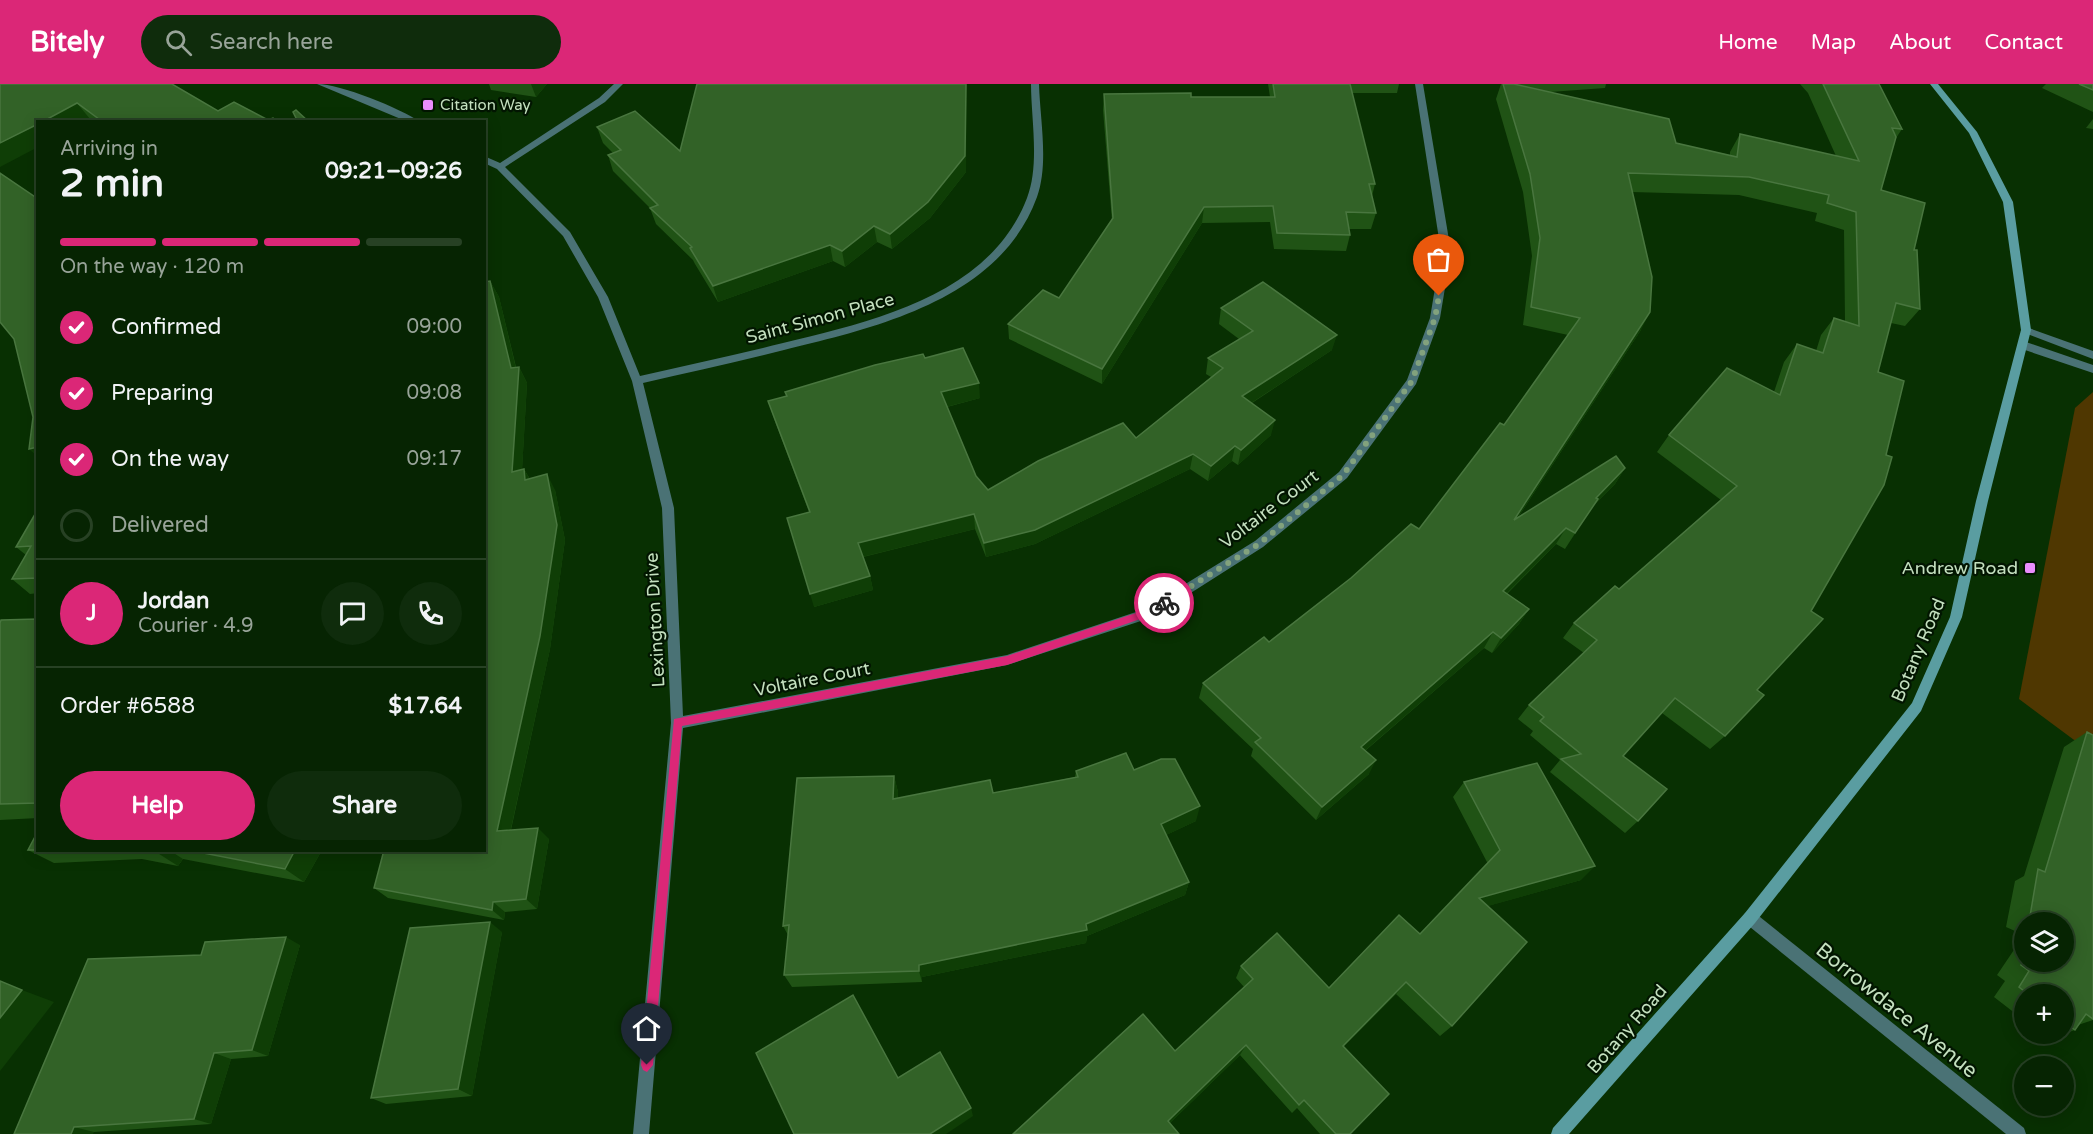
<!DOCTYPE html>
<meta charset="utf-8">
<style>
body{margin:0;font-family:"Varela Round",sans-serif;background:#0f2c0c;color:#f1f3f6;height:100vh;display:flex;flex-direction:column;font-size:22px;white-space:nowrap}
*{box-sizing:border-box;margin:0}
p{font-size:20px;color:#98a499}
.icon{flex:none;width:33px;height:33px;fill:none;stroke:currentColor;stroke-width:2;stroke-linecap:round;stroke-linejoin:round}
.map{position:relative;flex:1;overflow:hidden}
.drawer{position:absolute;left:36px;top:36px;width:450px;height:732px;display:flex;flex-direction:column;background:#062402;border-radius:0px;box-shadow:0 3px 15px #0003,0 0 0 2px #274124}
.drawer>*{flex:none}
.fabs{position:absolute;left:2014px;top:828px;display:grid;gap:12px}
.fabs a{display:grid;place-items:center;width:60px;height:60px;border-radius:50%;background:#062402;box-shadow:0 3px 15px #0003,0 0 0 2px #274124;font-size:30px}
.pin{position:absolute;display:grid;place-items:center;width:51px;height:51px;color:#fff;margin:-62px -26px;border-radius:50% 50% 50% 0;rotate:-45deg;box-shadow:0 0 6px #0007}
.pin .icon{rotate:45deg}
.courier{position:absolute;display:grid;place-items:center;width:60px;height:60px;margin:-30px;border:4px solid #db2777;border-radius:50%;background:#fff;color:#222;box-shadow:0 2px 8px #0007}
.overview em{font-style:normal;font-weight:700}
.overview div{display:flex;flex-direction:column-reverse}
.overview{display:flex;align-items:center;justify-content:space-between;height:102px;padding:0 24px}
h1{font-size:39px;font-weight:700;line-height:45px}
.bar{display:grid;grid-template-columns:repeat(4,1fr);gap:9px 6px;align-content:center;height:72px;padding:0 24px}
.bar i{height:8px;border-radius:4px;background:#274124}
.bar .current{background:#db2777}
.bar p{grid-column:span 4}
.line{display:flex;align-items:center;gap:15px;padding:0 24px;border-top:2px solid #274124}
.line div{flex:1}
.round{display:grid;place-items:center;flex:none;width:63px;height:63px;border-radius:32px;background:#0f2c0c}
ol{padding:0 24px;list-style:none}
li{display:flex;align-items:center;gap:18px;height:66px}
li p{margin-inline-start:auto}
li .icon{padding:6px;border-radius:50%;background:#db2777;color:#fff;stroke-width:4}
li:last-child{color:#98a499}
li i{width:33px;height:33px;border:3px solid #274124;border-radius:50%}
.button{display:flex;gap:12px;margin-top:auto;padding:12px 24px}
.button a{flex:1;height:69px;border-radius:36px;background:#db2777;color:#fff;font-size:24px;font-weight:700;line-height:69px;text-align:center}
.button a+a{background:#0f2c0c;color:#f1f3f6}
header{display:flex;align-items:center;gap:36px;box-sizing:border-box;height:84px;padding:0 30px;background:#db2777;color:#fff}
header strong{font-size:28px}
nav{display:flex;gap:33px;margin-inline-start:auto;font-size:21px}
.search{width:420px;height:54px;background:#0f2c0c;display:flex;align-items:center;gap:15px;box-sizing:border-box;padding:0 21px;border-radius:33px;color:#98a499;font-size:22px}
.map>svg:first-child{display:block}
</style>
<header>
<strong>Bitely</strong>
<div class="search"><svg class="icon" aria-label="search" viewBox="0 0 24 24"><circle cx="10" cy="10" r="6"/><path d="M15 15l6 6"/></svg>Search here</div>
<nav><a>Home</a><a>Map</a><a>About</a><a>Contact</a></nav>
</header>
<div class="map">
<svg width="2093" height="1050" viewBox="0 0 2093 1050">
<rect width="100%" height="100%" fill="#083002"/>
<!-- green -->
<path fill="#4f3701" d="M 2093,308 L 2093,670 L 2019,615 L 2075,324 Z"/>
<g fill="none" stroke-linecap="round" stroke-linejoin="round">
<!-- street -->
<g fill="#4a7275" fill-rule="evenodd">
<path d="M 317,0 C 340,0 400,24 420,38 L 408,38 Z"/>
<path d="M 614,0 L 623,0 L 605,18 L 505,83 L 570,148 L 608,213 L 640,292 C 688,281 735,271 783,259 C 874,237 990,211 1027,114 C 1040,81 1031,34 1031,0 L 1039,0 C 1040,36 1049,79 1037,113 C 1000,215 878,243 784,266 C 737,278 690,288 643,299 L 674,424 L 683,632 L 1007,571 L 1145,525 L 1255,457 L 1339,388 L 1407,296 L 1430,234 L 1441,168 L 1415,0 L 1423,0 L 1451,168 L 1440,234 L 1416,300 L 1347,394 L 1263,463 L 1153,533 L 1007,581 L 683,644 L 649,1050 L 633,1050 L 671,639 L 662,424 L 632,297 L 598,213 L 563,152 L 497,85 L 484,79 L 484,72 L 500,79 L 599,14 Z"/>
<path d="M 2026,243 L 2093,267 L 2093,275 L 2022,248 L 2022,244 Z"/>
<path d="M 2023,257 L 2093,281 L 2093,289 L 2019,264 L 2018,261 Z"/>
<path d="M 1750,827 L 1755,829 L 2024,1044 L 2026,1050 L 2006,1050 L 1745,839 L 1743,834 L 1745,829 Z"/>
</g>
<!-- secondary -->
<path fill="#5a9da1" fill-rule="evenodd" d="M 1930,0 L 1938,0 L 1977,48 L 2013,118 L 2031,246 L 1988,417 L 1962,533 L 1921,627 L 1755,839 L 1569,1050 L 1551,1050 L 1553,1044 L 1745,829 L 1912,619 L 1950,533 L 1976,417 L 2021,246 L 2003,118 L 1969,49 Z"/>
</g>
<!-- wall -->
<g fill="#205315" fill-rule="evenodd">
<path d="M 0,0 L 218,27 L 268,36 L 279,38 L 93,38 L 90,35 Z"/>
<path d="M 489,0 L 547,0 L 536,13 L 491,6 Z"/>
<path d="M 1268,0 L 1399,0 L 1397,9 L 1352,9 L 1375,100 L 1372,112 L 1376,129 L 1371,145 L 1349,145 L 1350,151 L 1346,167 L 1274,165 L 1270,138 L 1202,139 L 1102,300 L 1009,255 L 1008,240 L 1059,214 L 1112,137 L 1103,26 L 1104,10 L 1191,13 L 1270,13 Z"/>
<path d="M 1501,0 L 1606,0 L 1605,4 L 1550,8 L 1676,59 L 1730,71 L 1730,68 L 1740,50 L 1836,72 L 1808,9 L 1800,0 L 1879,0 L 1902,45 L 1896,54 L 1881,106 L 1914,166 L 1920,225 L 1905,242 L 1891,239 L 1757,606 L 1725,652 L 1710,665 L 1662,629 L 1623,672 L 1638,737 L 1625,749 L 1550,688 L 1560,676 L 1530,651 L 1533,647 L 1518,635 L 1529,621 L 1584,569 L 1563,554 L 1574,539 L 1619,505 L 1721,416 L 1657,368 L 1669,351 L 1774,308 L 1784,278 L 1797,260 L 1816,267 L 1821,251 L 1834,234 L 1845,237 L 1844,146 L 1815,137 L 1817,129 L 1739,111 L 1632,108 L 1641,246 L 1517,435 L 1625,384 L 1615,400 L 1593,422 L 1565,465 L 1556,460 L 1507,510 L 1529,525 L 1519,540 L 1492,569 L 1484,564 L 1365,667 L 1369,690 L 1316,736 L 1251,672 L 1253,665 L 1199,614 L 1203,599 L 1269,558 L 1419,445 L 1504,341 L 1568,251 L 1523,241 L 1532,172 L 1523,108 L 1496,15 Z"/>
<path d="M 2046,0 L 2093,0 L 2093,28 L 2042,4 Z"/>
<path d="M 2093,35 L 2093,45 L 2086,44 Z"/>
<path d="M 597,43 L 680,67 L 966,88 L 930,134 L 892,165 L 877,158 L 845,183 L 833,177 L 718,218 L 695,180 L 693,176 L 656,140 L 650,124 L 613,87 L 608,71 L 613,69 L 603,59 Z"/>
<path d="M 490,197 L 499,213 L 516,283 L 519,283 L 527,299 L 522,386 L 524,385 L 530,395 L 555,406 L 565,456 L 550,565 L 511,746 L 549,755 L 537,825 L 505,828 L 504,836 L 388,814 L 374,804 L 484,766 L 487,198 Z"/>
<path d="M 1221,224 L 1332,266 L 1252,319 L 1271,351 L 1238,381 L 1232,377 L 1208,397 L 1190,385 L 1035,460 L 986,473 L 975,445 L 863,473 L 870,492 L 873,506 L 814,523 L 809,428 L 773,332 L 768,317 L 786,312 L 785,308 L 925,274 L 980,314 L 947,323 L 976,392 L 988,406 L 1136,354 L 1211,293 L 1206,290 L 1208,274 L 1239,255 L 1219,240 Z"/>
<path d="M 38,425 L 38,509 L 30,510 L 12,495 L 26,471 L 16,463 Z"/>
<path d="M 38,535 L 38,734 L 0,736 L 0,539 Z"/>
<path d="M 2087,648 L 2093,651 L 2093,936 L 2078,941 L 2075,946 L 2049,955 L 2042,950 L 2064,950 L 2064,910 L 2025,910 L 2025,937 L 1994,913 L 2005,897 L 1997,891 L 2024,851 L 2006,843 L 2015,797 L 2024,792 L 2064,663 ZM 2025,838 L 2064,838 L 2025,878 Z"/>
<path d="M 1134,686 L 1196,737 L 1166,751 L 1189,798 L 1185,811 L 1087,852 L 1086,859 L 922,893 L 922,898 L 792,903 L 784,891 L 788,851 L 783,842 L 894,692 L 898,708 L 898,714 L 993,709 L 1075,693 L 1076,687 Z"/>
<path d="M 1464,698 L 1581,796 L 1487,822 L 1452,942 L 1440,952 L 1396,910 L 1344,962 L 1350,1050 L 1320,1050 L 1297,1024 L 1292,1029 L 1240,971 L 1170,1039 L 1013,1050 L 1175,967 L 1244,903 L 1236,894 L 1241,882 L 1329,904 L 1420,850 L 1488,780 L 1453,713 Z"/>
<path d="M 38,747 L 38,766 L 322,766 L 304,798 L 183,775 L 178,782 L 142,775 L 54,779 L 28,766 Z"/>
<path d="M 502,848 L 472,1012 L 386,1020 L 371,1014 Z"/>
<path d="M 300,861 L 268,972 L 231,975 L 211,1040 L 94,1048 L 14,1050 L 201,871 Z"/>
</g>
<!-- shaded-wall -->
<g fill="#0f3e06">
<path d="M 531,0 L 547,0 L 536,13 Z"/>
<path d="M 966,0 L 967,0 L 966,88 L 930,134 L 892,165 L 890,150 Z"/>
<path d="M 77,19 L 90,35 L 86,38 L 42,38 Z"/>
<path d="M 38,40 L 38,63 L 0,83 L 0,59 Z"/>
<path d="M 1204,123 L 1202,139 L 1102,300 L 1102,285 Z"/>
<path d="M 874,142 L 877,158 L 845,183 L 842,167 Z"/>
<path d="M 830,161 L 833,177 L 718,218 L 713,202 Z"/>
<path d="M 484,188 L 491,215 L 484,203 Z"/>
<path d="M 490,197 L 499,213 L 518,293 L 519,283 L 527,299 L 521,404 L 512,388 L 511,284 Z"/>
<path d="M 1650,228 L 1641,246 L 1505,453 L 1514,436 Z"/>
<path d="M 1337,251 L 1332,266 L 1239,327 L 1242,312 Z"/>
<path d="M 979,299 L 980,314 L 942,324 L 941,308 Z"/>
<path d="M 1275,336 L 1271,351 L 1238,381 L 1241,366 Z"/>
<path d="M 1235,362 L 1232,377 L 1208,397 L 1211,382 Z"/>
<path d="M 38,363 L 38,373 L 29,365 Z"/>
<path d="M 1193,370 L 1190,385 L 1035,460 L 986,473 L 984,459 Z"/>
<path d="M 1625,384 L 1615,400 L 1593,422 L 1565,465 L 1593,423 L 1596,414 Z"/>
<path d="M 524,385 L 533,401 L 525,396 Z"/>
<path d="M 547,390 L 555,406 L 565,456 L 550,565 L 508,758 L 497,747 Z"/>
<path d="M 974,430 L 975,445 L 862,473 L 858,459 Z"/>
<path d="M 1566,444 L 1556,460 L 1494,522 L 1503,507 Z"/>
<path d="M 870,492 L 873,506 L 814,523 L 810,510 Z"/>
<path d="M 1529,525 L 1519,540 L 1492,569 L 1501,554 Z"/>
<path d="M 1493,548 L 1484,564 L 1354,676 L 1361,663 Z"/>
<path d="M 1376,676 L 1369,690 L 1316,736 L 1322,723 Z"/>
<path d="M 894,692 L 898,708 L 897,730 L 893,715 Z"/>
<path d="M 1200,722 L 1196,737 L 1158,755 L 1161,740 Z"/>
<path d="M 538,744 L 549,755 L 537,825 L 526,815 Z"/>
<path d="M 157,766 L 169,766 L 183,775 L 178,782 L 156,768 Z"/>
<path d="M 295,766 L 322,766 L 304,798 L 285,785 Z"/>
<path d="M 1595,782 L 1581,796 L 1467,828 L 1479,814 Z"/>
<path d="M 1189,798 L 1185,811 L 1087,852 L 1086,859 L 922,893 L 922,898 L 919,887 L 919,881 L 1086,840 Z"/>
<path d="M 493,818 L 505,828 L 504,836 L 492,826 Z"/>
<path d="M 490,838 L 502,848 L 472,1012 L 458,1005 Z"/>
<path d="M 286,853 L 300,861 L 268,972 L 252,966 Z"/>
<path d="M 1406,898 L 1396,910 L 1335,971 L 1343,962 Z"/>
<path d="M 22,906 L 54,918 L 0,987 L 0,934 Z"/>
<path d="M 1246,961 L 1240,971 L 1164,1045 L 1168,1037 Z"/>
<path d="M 214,969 L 231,975 L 211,1040 L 194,1035 Z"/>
<path d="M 971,1024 L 973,1032 L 946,1050 L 930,1050 Z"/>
<path d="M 74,1043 L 94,1048 L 93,1050 L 71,1050 Z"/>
</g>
<!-- building -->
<g fill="#326227" stroke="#49763f" stroke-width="1.5">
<path d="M 0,0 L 172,0 L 218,27 L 234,18 L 268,36 L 273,34 L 279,38 L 103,38 L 77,19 L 42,38 L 38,38 L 38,40 L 0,59 Z"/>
<path d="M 697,0 L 966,0 L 965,72 L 928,118 L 890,150 L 874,142 L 842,167 L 830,161 L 713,202 L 690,164 L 692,163 L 650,124 L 658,121 L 608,71 L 621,66 L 597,43 L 635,27 L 680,67 Z"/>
<path d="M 1273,0 L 1350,0 L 1375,100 L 1369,100 L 1376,129 L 1346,128 L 1350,151 L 1277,149 L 1273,122 L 1204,123 L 1102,285 L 1008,240 L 1043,206 L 1059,214 L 1113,134 L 1104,10 L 1191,9 L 1191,13 L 1275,13 Z"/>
<path d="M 1503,0 L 1514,0 L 1669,35 L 1676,59 L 1737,73 L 1740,50 L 1859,77 L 1823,0 L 1879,0 L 1902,45 L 1892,44 L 1896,53 L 1881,106 L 1925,119 L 1914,166 L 1917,166 L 1920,225 L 1896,219 L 1878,288 L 1904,297 L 1886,371 L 1892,373 L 1884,401 L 1811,527 L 1823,535 L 1757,606 L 1764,611 L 1725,652 L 1675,614 L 1623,672 L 1667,705 L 1638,737 L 1561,675 L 1581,670 L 1540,637 L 1544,633 L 1529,621 L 1597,556 L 1574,539 L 1615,502 L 1619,505 L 1737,402 L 1669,351 L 1727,284 L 1780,311 L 1797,260 L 1823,269 L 1834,234 L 1859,242 L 1856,128 L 1827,119 L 1829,111 L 1749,93 L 1628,89 L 1652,193 L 1650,228 L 1514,436 L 1616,372 L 1625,384 L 1596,414 L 1598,415 L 1575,449 L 1566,444 L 1503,507 L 1529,525 L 1501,554 L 1493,548 L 1361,663 L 1376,676 L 1322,723 L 1255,658 L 1261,654 L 1203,599 L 1264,553 L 1269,558 L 1351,494 L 1411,440 L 1419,445 L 1500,339 L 1504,341 L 1580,234 L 1531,223 L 1540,154 L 1530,90 Z"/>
<path d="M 2079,0 L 2093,0 L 2093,6 Z"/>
<path d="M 296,26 L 309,38 L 298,38 L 293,28 Z"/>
<path d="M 0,89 L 38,115 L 38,363 L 29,365 L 33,333 L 14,255 L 0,238 Z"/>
<path d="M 490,197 L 511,284 L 519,283 L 512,388 L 524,385 L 525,396 L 547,390 L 557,441 L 540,552 L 497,747 L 538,744 L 526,815 L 493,818 L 492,826 L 374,804 L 384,766 L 484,766 L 484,198 Z"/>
<path d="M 1263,198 L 1337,251 L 1242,312 L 1275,336 L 1241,366 L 1235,362 L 1211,382 L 1193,370 L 1035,446 L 984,459 L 974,430 L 858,459 L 870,492 L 810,510 L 787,434 L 810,428 L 768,317 L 787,312 L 785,308 L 875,281 L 923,270 L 925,274 L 963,264 L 979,299 L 941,308 L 976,392 L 988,406 L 1038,377 L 1123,339 L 1136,354 L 1223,284 L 1208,274 L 1253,247 L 1221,224 Z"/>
<path d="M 38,425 L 38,494 L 12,495 L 31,462 L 16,463 Z"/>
<path d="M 38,535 L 38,719 L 0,720 L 0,539 L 1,536 Z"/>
<path d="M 2087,648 L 2093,651 L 2093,935 L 2086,930 L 2075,946 L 2064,938 L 2064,910 L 2028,910 L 2019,903 L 2029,887 L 2021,881 L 2025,875 L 2025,878 L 2064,878 L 2064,838 L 2046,838 L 2030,832 L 2038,785 L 2045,788 Z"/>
<path d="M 1126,669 L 1134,686 L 1161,675 L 1175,675 L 1200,722 L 1161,740 L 1189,798 L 1086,840 L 1087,846 L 919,881 L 919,887 L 784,891 L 789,841 L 783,842 L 797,694 L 894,692 L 893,715 L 990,696 L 993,709 L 1078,693 L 1076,687 Z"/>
<path d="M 1537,679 L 1595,782 L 1479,814 L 1527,858 L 1452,942 L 1406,898 L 1343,962 L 1389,1010 L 1350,1050 L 1336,1050 L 1304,1016 L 1299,1021 L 1246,961 L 1168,1037 L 1179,1050 L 1013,1050 L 1143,930 L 1175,967 L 1253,895 L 1241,882 L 1277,849 L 1329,904 L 1399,831 L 1420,850 L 1500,766 L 1464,698 Z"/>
<path d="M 38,747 L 38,766 L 28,766 Z"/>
<path d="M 145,766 L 157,766 L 156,768 Z"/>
<path d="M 188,766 L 295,766 L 285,785 Z"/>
<path d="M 490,838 L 458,1005 L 371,1014 L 410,844 Z"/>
<path d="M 286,853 L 252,966 L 214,969 L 194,1035 L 74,1043 L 71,1050 L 14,1050 L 88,875 L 201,871 L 205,858 Z"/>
<path d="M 0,897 L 22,906 L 0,934 Z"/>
<path d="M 853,911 L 898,994 L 940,968 L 971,1024 L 930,1050 L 794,1050 L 756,969 Z"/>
</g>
<!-- route -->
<path fill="#db2777" d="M 1164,515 L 1168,516 L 1168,522 L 1152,531 L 1007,581 L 682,642 L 653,981 L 647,988 L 643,986 L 641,981 L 674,635 L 1007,572 L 1145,526 Z"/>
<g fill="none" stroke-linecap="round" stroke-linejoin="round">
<!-- done -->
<path stroke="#82a27d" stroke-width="6" stroke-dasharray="0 10.8" d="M 1164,519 L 1259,460 L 1343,391 L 1412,297 L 1435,234 L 1439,212"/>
</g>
<!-- markers -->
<g fill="#ea8dfd" stroke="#021501" stroke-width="2">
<rect x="422" y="15" width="12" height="12" rx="3"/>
<rect x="2024" y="478" width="12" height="12" rx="3"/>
</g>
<g text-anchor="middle" stroke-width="4.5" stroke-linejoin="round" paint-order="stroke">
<!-- far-poi labels -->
<g font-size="15" fill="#c4e0bf" stroke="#021501" text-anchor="start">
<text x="440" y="26">Citation Way</text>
</g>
<!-- street labels -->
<g font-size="18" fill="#c4e0bf" stroke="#021501">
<text transform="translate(820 234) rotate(-15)" y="6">Saint Simon Place</text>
<text transform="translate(1269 425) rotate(-37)" y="6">Voltaire Court</text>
<text transform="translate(655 536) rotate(-93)" y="6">Lexington Drive</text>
<text transform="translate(1918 566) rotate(-67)" y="6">Botany Road</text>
<text transform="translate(812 595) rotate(-11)" y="6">Voltaire Court</text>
<text transform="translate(1627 945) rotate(-49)" y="6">Botany Road</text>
</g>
<!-- poi labels -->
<g font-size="18" fill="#c4e0bf" stroke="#021501" text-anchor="end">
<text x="2018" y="490">Andrew Road</text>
</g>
<!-- near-street labels -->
<g font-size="21" fill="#c4e0bf" stroke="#021501">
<text transform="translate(1897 926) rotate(39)" y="7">Borrowdace Avenue</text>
</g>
</g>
</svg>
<div class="fabs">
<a><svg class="icon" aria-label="layers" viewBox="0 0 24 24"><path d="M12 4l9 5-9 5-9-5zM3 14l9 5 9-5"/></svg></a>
<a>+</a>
<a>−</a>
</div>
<div class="pin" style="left:1439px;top:212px;background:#ea580c"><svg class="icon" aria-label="bag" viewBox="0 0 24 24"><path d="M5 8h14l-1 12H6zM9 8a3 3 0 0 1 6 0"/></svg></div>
<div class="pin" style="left:647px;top:981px;background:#1f2937"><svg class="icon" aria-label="home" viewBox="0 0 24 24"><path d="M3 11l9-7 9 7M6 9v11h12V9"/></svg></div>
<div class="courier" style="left:1164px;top:519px"><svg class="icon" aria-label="bike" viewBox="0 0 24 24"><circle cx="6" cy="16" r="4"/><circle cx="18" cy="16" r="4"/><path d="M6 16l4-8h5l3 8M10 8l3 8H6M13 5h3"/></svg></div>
<section class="drawer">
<div class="overview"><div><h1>2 min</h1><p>Arriving in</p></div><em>09:21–09:26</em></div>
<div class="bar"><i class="current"></i><i class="current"></i><i class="current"></i><i></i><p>On the way · 120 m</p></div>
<ol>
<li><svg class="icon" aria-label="check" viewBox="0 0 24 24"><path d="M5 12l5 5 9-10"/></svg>Confirmed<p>09:00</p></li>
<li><svg class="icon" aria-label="check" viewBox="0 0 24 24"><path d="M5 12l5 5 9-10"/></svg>Preparing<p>09:08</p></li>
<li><svg class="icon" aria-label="check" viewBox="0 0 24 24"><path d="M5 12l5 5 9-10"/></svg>On the way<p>09:17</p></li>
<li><i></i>Delivered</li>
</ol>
<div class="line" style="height:108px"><b class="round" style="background:#db2777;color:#fff">J</b><div><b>Jordan</b><p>Courier · 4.9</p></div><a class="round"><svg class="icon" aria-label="chat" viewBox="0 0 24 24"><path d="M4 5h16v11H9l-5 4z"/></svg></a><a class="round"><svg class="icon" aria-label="phone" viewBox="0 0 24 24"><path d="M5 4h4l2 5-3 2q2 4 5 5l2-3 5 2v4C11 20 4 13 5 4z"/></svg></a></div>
<div class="line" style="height:78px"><div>Order #6588</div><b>$17.64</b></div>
<div class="button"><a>Help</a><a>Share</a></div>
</section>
</div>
